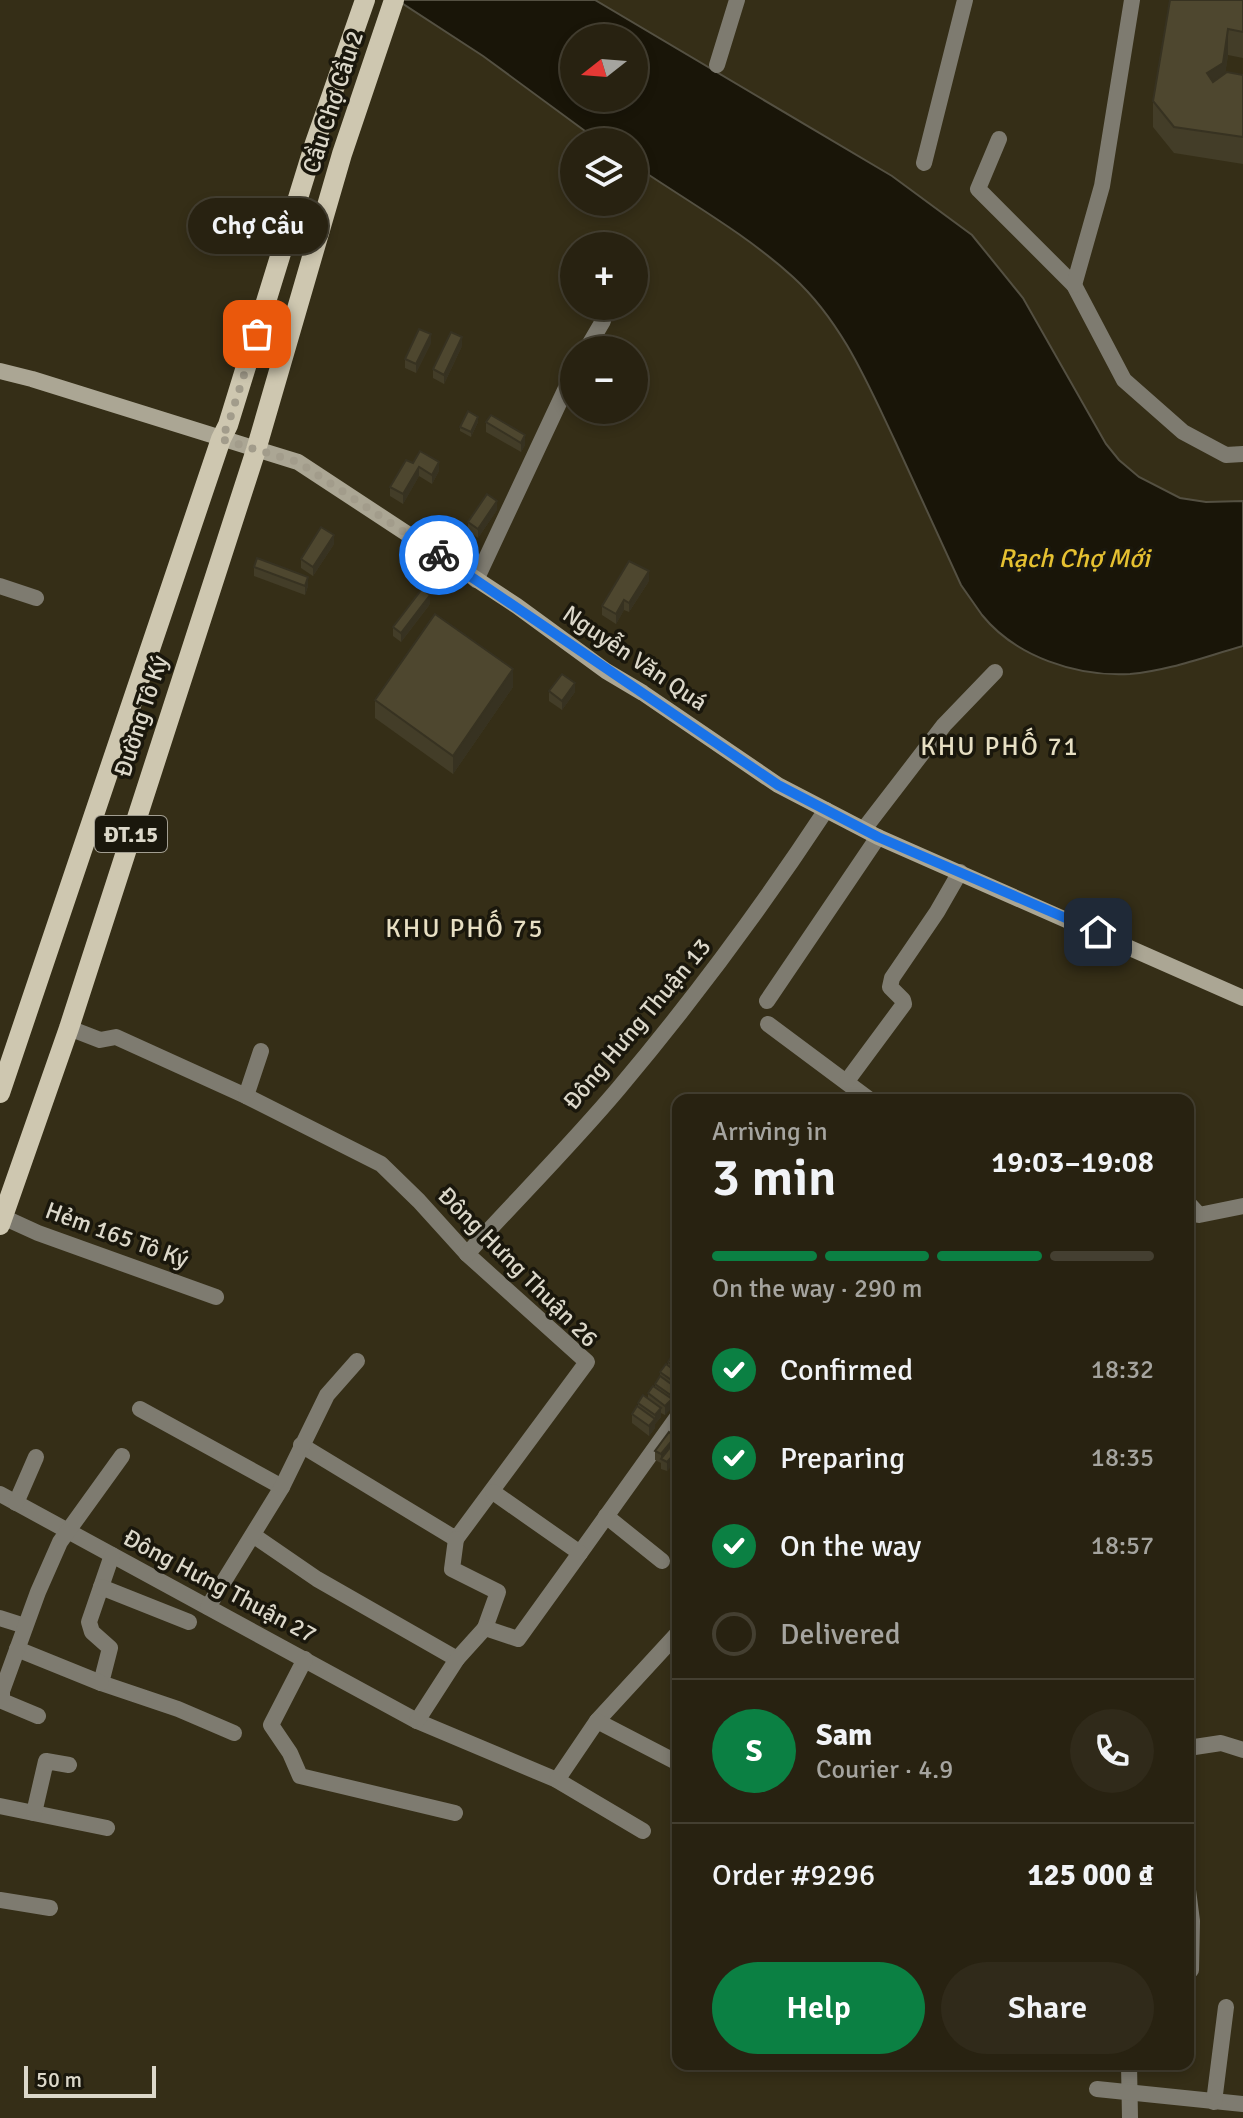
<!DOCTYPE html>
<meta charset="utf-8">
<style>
body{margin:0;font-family:Signika,sans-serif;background:#302a1a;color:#f1f3f6;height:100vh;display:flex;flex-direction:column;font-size:30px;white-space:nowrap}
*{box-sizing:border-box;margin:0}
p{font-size:26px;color:#a5a49f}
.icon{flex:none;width:44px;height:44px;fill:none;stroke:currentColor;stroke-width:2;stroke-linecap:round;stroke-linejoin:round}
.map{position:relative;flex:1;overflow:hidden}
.panel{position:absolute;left:672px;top:1094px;width:522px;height:976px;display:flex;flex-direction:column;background:#282211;border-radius:16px;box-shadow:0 4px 12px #0003,0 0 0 2px #443f31}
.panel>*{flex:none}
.needle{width:52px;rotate:253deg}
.fabs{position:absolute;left:560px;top:24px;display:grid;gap:16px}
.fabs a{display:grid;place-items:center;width:88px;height:88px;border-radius:50%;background:#282211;box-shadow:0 4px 12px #0003,0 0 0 2px #443f31;font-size:40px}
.scale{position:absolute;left:24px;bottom:20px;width:132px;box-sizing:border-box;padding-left:8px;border:4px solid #dcd8ca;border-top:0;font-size:22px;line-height:28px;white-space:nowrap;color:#dcd8ca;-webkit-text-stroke:6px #1a170c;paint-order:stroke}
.pin{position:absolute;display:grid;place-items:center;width:68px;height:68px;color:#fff;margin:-34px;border-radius:16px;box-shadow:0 4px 12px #0006}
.courier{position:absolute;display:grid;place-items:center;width:80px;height:80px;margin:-40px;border:6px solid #1a73e8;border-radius:50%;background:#fff;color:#222;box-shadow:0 2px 10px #0007}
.bubble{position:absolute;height:56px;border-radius:28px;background:#282211;box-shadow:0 4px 12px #0003,0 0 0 2px #443f31;font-size:26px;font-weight:600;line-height:56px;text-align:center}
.head em{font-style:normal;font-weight:600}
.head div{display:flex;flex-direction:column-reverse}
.head{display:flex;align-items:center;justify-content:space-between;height:136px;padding:0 40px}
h1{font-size:52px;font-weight:600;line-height:60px}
.bar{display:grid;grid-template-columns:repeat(4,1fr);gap:12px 8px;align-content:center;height:96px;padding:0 40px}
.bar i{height:10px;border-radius:6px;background:#443f31}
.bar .selected{background:#0b8043}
.bar p{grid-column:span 4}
.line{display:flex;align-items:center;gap:20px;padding:0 40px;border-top:2px solid #443f31}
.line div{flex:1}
.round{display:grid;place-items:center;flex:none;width:84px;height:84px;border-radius:42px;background:#302a1a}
ol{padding:0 40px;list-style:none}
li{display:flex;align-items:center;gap:24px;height:88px}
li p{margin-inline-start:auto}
li .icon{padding:8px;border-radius:50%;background:#0b8043;color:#fff;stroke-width:4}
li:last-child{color:#a5a49f}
li i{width:44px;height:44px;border:4px solid #443f31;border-radius:50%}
.cta{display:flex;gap:16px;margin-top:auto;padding:16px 40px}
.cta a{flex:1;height:92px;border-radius:48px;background:#0b8043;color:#fff;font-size:32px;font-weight:600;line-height:92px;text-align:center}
.cta a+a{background:#302a1a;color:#f1f3f6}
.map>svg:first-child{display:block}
</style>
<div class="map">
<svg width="1243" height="2118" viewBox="0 0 1243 2118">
<rect width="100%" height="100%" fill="#352e17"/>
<!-- water -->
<path fill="#191508" stroke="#545042" stroke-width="2" fill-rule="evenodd" d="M 397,0 L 595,0 L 892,176 L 972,235 L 1023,298 L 1106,444 L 1119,460 L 1139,477 L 1180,498 L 1206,502 L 1243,501 L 1243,646 C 1207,656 1168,671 1130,674 C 1077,677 1016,657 982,615 C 975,605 968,595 961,585 C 939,537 917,489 895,441 C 867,382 842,322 793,277 C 746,234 687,201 634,165 L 634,142 L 600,142 L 483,56 ZM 574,38 L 634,38 L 634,98 L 574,98 Z"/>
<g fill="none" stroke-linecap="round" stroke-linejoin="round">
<!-- minor -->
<g stroke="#7e7b70" stroke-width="16">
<path d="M 717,65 L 737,0"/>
<path d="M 999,139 L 978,189 L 1074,285 L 1124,380 L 1183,432 L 1226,455 L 1243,454"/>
<path d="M 924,163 L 965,0"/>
<path d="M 1074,285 L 1102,186 L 1132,0"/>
<path d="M 586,350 L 603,321"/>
<path d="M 476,580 L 574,371"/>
<path d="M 0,586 L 36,598"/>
<path d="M 864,829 L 944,725 L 995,672"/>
<path d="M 767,1001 L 878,837"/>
<path d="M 768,1024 L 870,1100"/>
<path d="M 69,1028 L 100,1040 L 116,1037 L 246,1096 L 381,1164 L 419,1201 L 467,1254 L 587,1362 L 456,1539 L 301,1445"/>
<path d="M 847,1081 L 904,1004 L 903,1000 L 890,987 L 892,978 L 937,912 L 960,872"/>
<path d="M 246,1096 L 261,1051"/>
<path d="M 1188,1203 L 1199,1215 L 1243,1206"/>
<path d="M 3,1217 L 38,1233 L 216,1297"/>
<path d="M 467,1254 C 517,1199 571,1145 619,1088 C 694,999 762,907 826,810"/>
<path d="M 140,1409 L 282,1487"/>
<path d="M 0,1494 L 417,1721 L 557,1780"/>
<path d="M 16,1503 L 36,1457"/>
<path d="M 606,1516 L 662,1561"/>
<path d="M 253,1535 L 317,1579 L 457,1659"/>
<path d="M 456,1539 L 452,1569 L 498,1592 L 485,1628"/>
<path d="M 580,1553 L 678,1416"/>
<path d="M 112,1555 L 89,1622 L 92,1632 L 110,1648 L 101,1683 L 178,1709 L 234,1733"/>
<path d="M 101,1587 L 189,1622"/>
<path d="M 208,1607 L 282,1487 L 327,1395 L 357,1361"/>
<path d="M 0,1618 L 25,1626"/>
<path d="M 17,1649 L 101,1683"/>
<path d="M 305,1659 L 271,1725 L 290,1753 L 300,1776 L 455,1813"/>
<path d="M 38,1716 L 2,1701 L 2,1691 L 38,1592 L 60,1542 L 122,1456"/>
<path d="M 417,1721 L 457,1659 L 485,1628 L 518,1639 L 580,1553 L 493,1492"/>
<path d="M 597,1721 L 678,1633"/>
<path d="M 1188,1748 L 1221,1743 L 1243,1750"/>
<path d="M 0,1806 L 107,1828"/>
<path d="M 34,1813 L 46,1761 L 69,1765"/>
<path d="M 643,1831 L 557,1780 L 597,1721 L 678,1763"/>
<path d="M 1188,1890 L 1192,1921 L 1191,1970"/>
<path d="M 0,1900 L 50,1908"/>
<path d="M 1129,2064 L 1130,2118"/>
<path d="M 1097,2089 L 1243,2104"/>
<path d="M 1214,2102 L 1226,2007"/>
</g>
<!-- secondary -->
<path stroke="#aba694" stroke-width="16" d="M 0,371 L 32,379 L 298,462 L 517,606 L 606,671 L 643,693 L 778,785 L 878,837 L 1243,998"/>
<!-- primary -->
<g stroke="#cec7b0" stroke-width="20">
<path d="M 0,1093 L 221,439 L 228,425 L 315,143 L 365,0"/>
<path d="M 0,1225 L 69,1028 L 256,450 L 342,154 L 394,0"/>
</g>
</g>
<!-- wall -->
<g fill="#433d28">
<path d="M 1243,0 L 1243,58 L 1228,55 L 1225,74 L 1243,75 L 1243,164 L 1174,153 L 1153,127 L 1153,101 Z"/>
<path d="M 431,343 L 416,373 L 405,368 L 405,359 Z"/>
<path d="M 462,346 L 444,384 L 433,378 L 433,369 Z"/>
<path d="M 478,422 L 471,437 L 460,431 L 460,427 Z"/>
<path d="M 486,422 L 525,445 L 521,452 L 486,432 Z"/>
<path d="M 413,463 L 439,471 L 432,484 L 419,476 L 403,504 L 390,496 L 390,487 Z"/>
<path d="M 497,510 L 478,538 L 468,531 L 468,522 Z"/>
<path d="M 334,544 L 313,576 L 301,568 L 301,559 Z"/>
<path d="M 254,567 L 308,586 L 305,595 L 254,576 Z"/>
<path d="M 649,581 L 629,612 L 624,610 L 616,624 L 602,615 L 602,606 Z"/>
<path d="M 430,604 L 401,642 L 393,636 L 393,627 Z"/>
<path d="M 513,687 L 453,774 L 375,718 L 375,700 Z"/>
<path d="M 549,691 L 575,692 L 562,710 L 549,701 Z"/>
<path d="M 678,1349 L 678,1398 L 665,1415 L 661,1413 L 661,1417 L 655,1424 L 655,1428 L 649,1436 L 632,1423 L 632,1414 L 638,1407 L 638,1403 L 648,1399 L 648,1393 L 655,1386 L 655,1384 L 660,1376 L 660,1372 L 668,1365 L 668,1362 L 675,1355 Z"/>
<path d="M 675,1441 L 678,1442 L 678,1476 L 672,1473 L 672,1465 L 667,1471 L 661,1469 L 661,1462 L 661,1463 L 655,1460 L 655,1451 Z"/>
</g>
<!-- shaded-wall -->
<g fill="#373221">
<path d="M 1228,29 L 1228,55 L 1223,89 L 1207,100 L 1207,73 Z"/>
<path d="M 431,334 L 431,343 L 416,373 L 416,364 Z"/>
<path d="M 462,337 L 462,346 L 444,384 L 444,375 Z"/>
<path d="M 478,417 L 478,422 L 471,437 L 471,432 Z"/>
<path d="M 525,435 L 525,445 L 521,452 L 521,443 Z"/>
<path d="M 439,462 L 439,471 L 432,484 L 432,475 Z"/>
<path d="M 419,467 L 419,476 L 403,504 L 403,494 Z"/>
<path d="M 497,501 L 497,510 L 478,538 L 478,529 Z"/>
<path d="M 334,535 L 334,544 L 313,576 L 313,567 Z"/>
<path d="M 649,571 L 649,581 L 629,612 L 629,603 Z"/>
<path d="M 308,577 L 308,586 L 305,595 L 305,586 Z"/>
<path d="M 430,595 L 430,604 L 401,642 L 401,633 Z"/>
<path d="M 624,600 L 624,610 L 616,624 L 616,614 Z"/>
<path d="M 513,669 L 513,687 L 453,774 L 453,756 Z"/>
<path d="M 575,683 L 575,692 L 562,710 L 562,701 Z"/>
<path d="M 677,1384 L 678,1384 L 678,1398 L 672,1406 L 672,1396 L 677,1390 Z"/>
<path d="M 672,1399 L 672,1408 L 665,1415 L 665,1406 Z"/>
<path d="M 661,1408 L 661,1417 L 655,1424 L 655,1428 L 649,1436 L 649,1426 L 655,1419 L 655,1415 Z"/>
<path d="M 675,1437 L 675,1446 L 661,1459 L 661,1463 L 661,1454 Z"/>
<path d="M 678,1450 L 678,1459 L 667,1471 L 667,1462 Z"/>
</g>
<!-- building -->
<g fill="#4e472f" stroke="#373221" stroke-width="2">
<path d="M 1170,0 L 1243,0 L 1243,32 L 1228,29 L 1223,63 L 1207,73 L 1213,82 L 1227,72 L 1243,75 L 1243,137 L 1174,127 L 1153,101 Z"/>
<path d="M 419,329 L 431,334 L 416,364 L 405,359 Z"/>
<path d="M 451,332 L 462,337 L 444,375 L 433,369 Z"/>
<path d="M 468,411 L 478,417 L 471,432 L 460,427 Z"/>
<path d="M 491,415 L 525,435 L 521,443 L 486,422 Z"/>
<path d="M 420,451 L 439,462 L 432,475 L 419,467 L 403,494 L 390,487 L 406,460 L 413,463 Z"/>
<path d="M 487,494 L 497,501 L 478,529 L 468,522 Z"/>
<path d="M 321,527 L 334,535 L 313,567 L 301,559 Z"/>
<path d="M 257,558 L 308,577 L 305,586 L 254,567 Z"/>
<path d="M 629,561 L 649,571 L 629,603 L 624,600 L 616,614 L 602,606 Z"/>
<path d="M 422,589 L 430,595 L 401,633 L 393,627 Z"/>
<path d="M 435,614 L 513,669 L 453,756 L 375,700 Z"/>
<path d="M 562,674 L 575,683 L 562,701 L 549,691 Z"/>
<path d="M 673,1354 L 678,1357 L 678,1369 L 668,1362 Z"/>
<path d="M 666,1364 L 678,1373 L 677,1384 L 660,1372 Z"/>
<path d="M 660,1376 L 678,1389 L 672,1396 L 655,1384 Z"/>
<path d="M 653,1386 L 672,1399 L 665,1406 L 648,1393 Z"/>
<path d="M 643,1395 L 661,1408 L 655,1415 L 638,1403 Z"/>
<path d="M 637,1406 L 655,1419 L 649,1426 L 632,1414 Z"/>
<path d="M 669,1432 L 675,1437 L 661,1454 L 655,1451 Z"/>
<path d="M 676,1440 L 678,1442 L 678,1450 L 667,1462 L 661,1459 Z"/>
<path d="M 678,1457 L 678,1467 L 672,1464 Z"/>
</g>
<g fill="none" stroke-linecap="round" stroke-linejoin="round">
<!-- done -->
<path stroke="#a29c8b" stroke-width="8" stroke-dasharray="0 14.4" d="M 257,334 L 228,425 L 221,439 L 298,462 L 439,555"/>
<!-- route -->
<path stroke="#1a73e8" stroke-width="10" d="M 439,555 L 778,785 L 878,837 L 1098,932"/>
</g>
<g text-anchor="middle" stroke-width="7" stroke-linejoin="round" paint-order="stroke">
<!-- shield labels -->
<rect fill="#1a170c" stroke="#a29e91" stroke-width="2" x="95" y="816" width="72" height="36" rx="6"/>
<g font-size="22" font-weight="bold" fill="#dcd8ca">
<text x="131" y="842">ĐT.15</text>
</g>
<!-- street labels -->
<g font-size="24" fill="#dcd8ca" stroke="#1a170c">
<text transform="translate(333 102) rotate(-72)" y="8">Cầu Chợ Cầu 2</text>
<text transform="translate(635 658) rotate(34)" y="8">Nguyễn Văn Quá</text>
<text transform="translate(141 716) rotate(-72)" y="8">Đường Tô Ký</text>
<text transform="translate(637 1024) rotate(-50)" y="8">Đông Hưng Thuận 13</text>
<text transform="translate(117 1235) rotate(20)" y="8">Hẻm 165 Tô Ký</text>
<text transform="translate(518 1267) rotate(45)" y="8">Đông Hưng Thuận 26</text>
<text transform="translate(220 1586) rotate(28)" y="8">Đông Hưng Thuận 27</text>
</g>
<!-- water labels -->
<g font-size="26" font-style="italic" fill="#e6c131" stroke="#1a170c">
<text x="1074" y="567">Rạch Chợ Mới</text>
</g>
<!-- neighbourhood labels -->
<g font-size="26" letter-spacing="2" fill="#e7dfc3" stroke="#1a170c">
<text x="1000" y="755">KHU PHỐ 71</text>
<text x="465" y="937">KHU PHỐ 75</text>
</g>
</g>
</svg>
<div class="fabs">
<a><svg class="needle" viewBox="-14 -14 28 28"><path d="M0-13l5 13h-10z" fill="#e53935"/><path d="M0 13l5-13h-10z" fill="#a5a49f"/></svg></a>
<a><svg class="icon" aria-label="layers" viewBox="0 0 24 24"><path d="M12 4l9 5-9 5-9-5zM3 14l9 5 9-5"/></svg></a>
<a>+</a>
<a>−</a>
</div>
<div class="scale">50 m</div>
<div class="pin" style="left:257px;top:334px;background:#ea580c"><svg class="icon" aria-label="bag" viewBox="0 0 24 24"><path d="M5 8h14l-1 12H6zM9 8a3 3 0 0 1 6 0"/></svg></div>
<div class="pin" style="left:1098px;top:932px;background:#1f2937"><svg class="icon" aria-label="home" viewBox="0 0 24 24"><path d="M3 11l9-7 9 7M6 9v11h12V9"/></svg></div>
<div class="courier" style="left:439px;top:555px"><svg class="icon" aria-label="bike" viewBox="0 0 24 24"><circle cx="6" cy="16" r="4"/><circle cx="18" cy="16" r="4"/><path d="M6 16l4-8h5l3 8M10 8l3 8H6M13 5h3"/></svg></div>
<div class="bubble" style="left:188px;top:198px;width:140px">Chợ Cầu</div>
<section class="panel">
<div class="head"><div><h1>3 min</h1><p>Arriving in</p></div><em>19:03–19:08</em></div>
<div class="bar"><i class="selected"></i><i class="selected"></i><i class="selected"></i><i></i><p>On the way · 290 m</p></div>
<ol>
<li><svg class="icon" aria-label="check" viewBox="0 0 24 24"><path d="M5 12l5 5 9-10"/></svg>Confirmed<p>18:32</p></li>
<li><svg class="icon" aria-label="check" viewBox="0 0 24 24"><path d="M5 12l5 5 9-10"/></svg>Preparing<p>18:35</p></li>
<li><svg class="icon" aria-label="check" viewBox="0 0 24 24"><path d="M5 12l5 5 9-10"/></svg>On the way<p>18:57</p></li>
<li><i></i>Delivered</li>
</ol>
<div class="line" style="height:144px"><b class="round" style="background:#0b8043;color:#fff">S</b><div><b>Sam</b><p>Courier · 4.9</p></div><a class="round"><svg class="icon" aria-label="phone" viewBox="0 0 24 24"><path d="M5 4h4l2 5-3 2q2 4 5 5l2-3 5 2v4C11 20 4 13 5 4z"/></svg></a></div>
<div class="line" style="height:104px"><div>Order #9296</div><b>125 000 ₫</b></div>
<div class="cta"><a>Help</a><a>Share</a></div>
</section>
</div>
